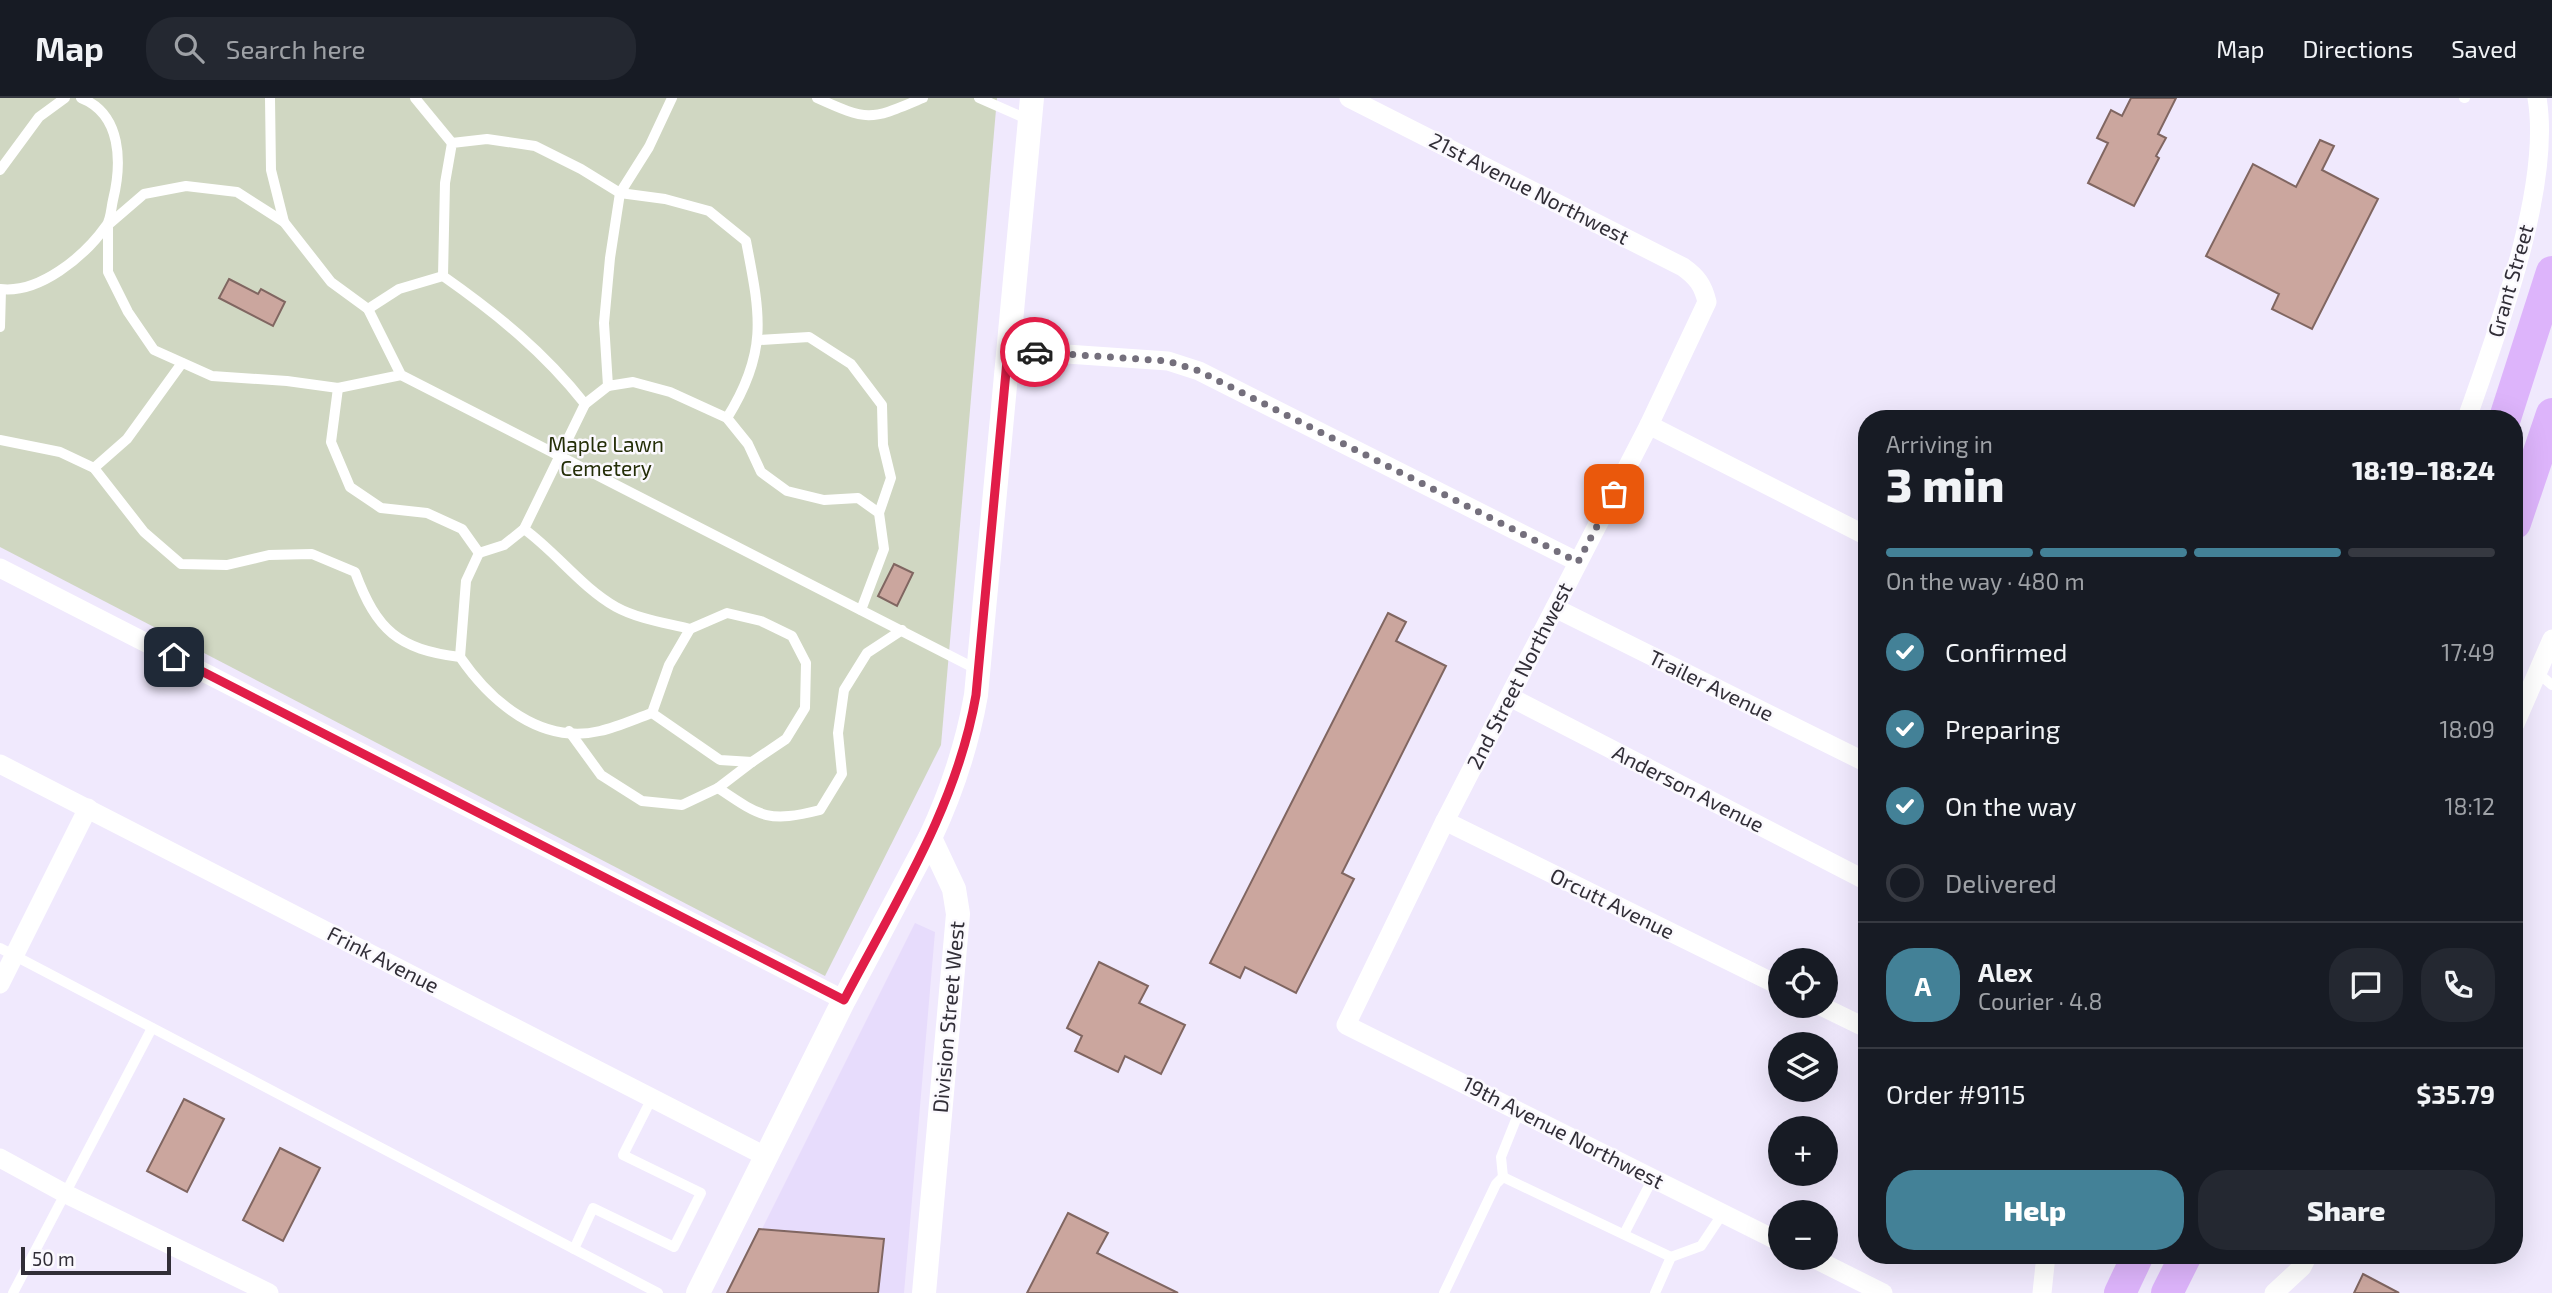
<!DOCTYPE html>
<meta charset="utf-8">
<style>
body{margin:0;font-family:"Exo 2",sans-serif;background:#242831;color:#f1f3f6;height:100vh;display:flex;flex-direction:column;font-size:26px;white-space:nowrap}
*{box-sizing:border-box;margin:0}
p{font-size:23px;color:#9ea1a6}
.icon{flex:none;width:38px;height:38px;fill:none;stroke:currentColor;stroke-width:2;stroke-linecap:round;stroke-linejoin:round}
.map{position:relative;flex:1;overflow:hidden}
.sheet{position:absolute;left:1858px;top:312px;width:665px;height:854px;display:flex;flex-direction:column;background:#171b24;border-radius:28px;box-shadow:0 7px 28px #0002}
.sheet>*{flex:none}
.fabs{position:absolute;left:1768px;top:850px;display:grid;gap:14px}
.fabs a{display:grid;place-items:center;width:70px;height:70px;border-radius:50%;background:#171b24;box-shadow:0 7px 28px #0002;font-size:35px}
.scale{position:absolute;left:21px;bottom:18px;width:150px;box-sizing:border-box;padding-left:7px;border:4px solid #312e37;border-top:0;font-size:19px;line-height:24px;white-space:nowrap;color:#312e37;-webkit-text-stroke:5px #fbf9fe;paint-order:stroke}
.pin{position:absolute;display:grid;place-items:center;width:60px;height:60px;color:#fff;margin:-30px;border-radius:14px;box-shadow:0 4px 10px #0006}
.courier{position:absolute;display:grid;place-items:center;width:70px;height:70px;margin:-35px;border:5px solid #e11d48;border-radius:50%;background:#fff;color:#222;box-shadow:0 2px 9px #0007}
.headline em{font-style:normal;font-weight:800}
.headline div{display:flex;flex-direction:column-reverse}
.headline{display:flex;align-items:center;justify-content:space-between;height:119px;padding:0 28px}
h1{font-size:46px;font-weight:800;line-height:52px}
.bar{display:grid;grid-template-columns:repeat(4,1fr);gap:10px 7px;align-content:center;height:84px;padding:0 28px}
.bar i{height:9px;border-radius:5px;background:#363941}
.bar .on{background:#438197}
.bar p{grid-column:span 4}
.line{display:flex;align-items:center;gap:18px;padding:0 28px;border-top:2px solid #363941}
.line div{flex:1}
.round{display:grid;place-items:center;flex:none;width:74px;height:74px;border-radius:28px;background:#242831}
ol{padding:0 28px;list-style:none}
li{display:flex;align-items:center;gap:21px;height:77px}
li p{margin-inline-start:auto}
li .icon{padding:7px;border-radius:50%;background:#438197;color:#fff;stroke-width:4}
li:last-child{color:#9ea1a6}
li i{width:38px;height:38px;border:4px solid #363941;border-radius:50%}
.button{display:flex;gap:14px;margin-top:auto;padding:14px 28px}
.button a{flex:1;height:80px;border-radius:28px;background:#438197;color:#fff;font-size:28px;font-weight:800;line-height:80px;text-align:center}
.button a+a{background:#242831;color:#f1f3f6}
header{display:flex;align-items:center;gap:42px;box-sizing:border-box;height:98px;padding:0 35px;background:#171b24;border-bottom:2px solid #363941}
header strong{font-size:33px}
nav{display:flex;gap:38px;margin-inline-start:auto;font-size:24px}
.search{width:490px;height:63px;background:#242831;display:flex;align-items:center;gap:18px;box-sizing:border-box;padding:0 24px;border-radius:28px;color:#9ea1a6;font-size:26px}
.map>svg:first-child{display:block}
</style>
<header>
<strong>Map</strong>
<div class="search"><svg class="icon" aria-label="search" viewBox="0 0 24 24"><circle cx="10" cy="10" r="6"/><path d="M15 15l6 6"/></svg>Search here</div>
<nav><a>Map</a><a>Directions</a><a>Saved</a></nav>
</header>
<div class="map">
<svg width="2552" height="1195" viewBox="0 0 2552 1195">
<rect width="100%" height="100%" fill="#f0e9fd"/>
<!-- built -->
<path fill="#e7dcfc" d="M 915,825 L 935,834 L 904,1195 L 730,1195 Z"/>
<!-- green -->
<path fill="#d0d7c2" d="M 0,0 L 997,0 L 941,647 L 825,878 L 0,449 Z"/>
<!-- building -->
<g fill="#cba69e" stroke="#806661" stroke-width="2">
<path d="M 2131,0 L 2176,0 L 2158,36 L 2166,40 L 2156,58 L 2159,60 L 2134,108 L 2088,85 L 2108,45 L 2097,40 L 2111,12 L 2122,18 Z"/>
<path d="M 2320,42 L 2334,48 L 2322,72 L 2378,101 L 2312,231 L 2272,211 L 2279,196 L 2206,158 L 2253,66 L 2296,89 Z"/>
<path d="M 229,181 L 258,196 L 261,191 L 285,204 L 273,228 L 219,200 Z"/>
<path d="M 894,466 L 913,475 L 897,508 L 878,498 Z"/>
<path d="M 1388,515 L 1406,524 L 1396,543 L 1446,568 L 1342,775 L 1354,781 L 1296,895 L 1245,869 L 1240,880 L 1210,865 Z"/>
<path d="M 1099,864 L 1148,888 L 1139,905 L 1185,927 L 1161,976 L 1125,958 L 1118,974 L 1075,953 L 1082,938 L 1067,930 Z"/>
<path d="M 184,1001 L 224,1021 L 187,1094 L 147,1073 Z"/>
<path d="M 280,1050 L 320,1070 L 283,1143 L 243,1122 Z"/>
<path d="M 1068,1115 L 1108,1135 L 1097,1155 L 1178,1195 L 1027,1195 Z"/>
<path d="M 759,1131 L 884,1141 L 878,1195 L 727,1195 Z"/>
<path d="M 2363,1176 L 2399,1195 L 2354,1195 Z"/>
</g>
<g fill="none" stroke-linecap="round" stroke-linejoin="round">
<!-- service -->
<g stroke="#fff" stroke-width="10">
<path d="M 270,0 L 271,72 L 284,124"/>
<path d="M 415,0 L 452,45"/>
<path d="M 672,0 L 649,49 L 620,95 L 610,160 L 604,225 L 608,288 L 633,284 L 670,294 L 727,320 L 748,346 L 761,374 L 787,393 L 824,402 L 858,400 L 879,415 L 884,451 L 861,512"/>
<path d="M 817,0 C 870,24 870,22 923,0"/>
<path d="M 979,0 L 1029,22"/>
<path d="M 2464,0 L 2465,0"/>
<path d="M 0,72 L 39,19 L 65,0"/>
<path d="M 0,191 C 39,196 84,159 106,128 C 111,122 111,110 113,102 C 122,65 122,16 81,0"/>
<path d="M 368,211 L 399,191 L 443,178"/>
<path d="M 0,229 L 1,192"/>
<path d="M 760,242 L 809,239 L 851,266 L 882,307 L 883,347 L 891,380 L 879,415"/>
<path d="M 401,277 L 338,290 L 287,283 L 212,278 L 154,252 L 128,214 L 108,174 L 108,127 L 144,96 L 186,88 L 237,94 L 284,124 L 331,184 L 368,211 L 401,277 L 978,572"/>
<path d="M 608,288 L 585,306 C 544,254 497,216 443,178 L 445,85 L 452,45 L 487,41 L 535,48 L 581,71 L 620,95 L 665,101 L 709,113 L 746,143 C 760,216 769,253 727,320"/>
<path d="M 338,290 L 331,344 L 350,389 L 381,410 L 427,415 L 462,431 L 479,455 L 504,447 L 524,431 L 585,306"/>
<path d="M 0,342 L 60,354 L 94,370 L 127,341 L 182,265"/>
<path d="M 94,370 L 144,434 L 181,466 L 227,467 L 269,457 L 312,456 L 355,474 C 377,533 398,551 460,559 C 491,604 541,647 600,633 C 617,629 635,621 652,615 L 720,662 L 752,664 L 786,641 L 805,610 L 806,565 L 792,538 L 761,523 L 727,515 L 690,531 L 669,567 L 652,615"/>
<path d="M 524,431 C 556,454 581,489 616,509 C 638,521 666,525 690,531"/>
<path d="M 460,559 L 466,483 L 479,455"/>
<path d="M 2538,575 L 2552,587"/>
<path d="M 569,633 L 601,677 L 642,703 L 682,707 L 718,690 L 752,664"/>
<path d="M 718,690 C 761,719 768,725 820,712 L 842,676 L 838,635 L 844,592 L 867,555 L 902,532"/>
<path d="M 0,850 L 658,1195"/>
<path d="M 1503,1079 L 1501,1059 L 1519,1014"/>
<path d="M 1624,1136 L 1653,1080"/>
<path d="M 574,1151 L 593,1110 L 674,1149 L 701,1095 L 623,1057 L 652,1000"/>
<path d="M 1671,1159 L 1701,1148 L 1723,1115"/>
<path d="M 13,1195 L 152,930"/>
<path d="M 1444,1195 L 1496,1086 L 1503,1079 L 1671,1159 L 1655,1195"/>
</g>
<!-- minor -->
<g stroke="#fff" stroke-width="19">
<path d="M 1349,0 L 1683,169 C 1697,179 1703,187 1707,204 L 1649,327 L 1445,723 L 1346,927 L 1780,1144"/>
<path d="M 1008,252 L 1168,263 L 1199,273 L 1578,464"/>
<path d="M 2467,320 C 2497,235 2552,88 2537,0"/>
<path d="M 1649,327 L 1867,438"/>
<path d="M 0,470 L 844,902"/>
<path d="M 1555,510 L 1867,665"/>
<path d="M 1510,599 L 1867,783"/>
<path d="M 2515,626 L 2552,541"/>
<path d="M 0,666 L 765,1058"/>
<path d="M 1445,723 L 1780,888"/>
<path d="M 0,886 L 88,710"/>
<path d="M 1821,908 L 1864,929 L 1867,923"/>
<path d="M 0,1060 L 66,1096 L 269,1195"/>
<path d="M 1813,1160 L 1883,1195"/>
<path d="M 2042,1195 L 2046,1157"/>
<path d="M 2274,1195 L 2302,1169 L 2308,1157"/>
</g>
<!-- tertiary -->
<g stroke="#fff" stroke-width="24">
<path d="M 930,740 C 952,693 967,648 976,597 L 1032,0"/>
<path d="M 698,1195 L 844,902 L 930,740 L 954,791 L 958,816 L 924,1195"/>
</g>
<!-- primary -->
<g stroke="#ddb4fb" stroke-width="32">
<path d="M 2505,320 L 2552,174"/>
<path d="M 2515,425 L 2552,316"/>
<path d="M 2120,1195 L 2138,1157"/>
<path d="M 2167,1195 L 2186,1157"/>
</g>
</g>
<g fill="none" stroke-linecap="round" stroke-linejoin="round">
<!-- done -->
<path stroke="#746f7c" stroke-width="7" stroke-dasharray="0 12.6" d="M 1035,254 L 1168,263 L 1199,273 L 1578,464 L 1614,396"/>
<!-- route -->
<path stroke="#e11d48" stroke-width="9" d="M 174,559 L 844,902 C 896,803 957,708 976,597 L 1008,252 L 1035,254"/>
</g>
<g text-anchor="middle" stroke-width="5" stroke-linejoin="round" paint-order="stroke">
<!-- street labels -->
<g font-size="21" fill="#312e37" stroke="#fbf9fe">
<text transform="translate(1529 91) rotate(27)" y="7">21st Avenue Northwest</text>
<text transform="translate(2511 183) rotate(-74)" y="7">Grant Street</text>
<text transform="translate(1520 578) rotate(-63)" y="7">2nd Street Northwest</text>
<text transform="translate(1711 588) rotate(26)" y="7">Trailer Avenue</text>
<text transform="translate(1688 691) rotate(27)" y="7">Anderson Avenue</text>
<text transform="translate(1612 806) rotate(26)" y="7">Orcutt Avenue</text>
<text transform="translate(383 862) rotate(27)" y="7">Frink Avenue</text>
<text transform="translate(949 919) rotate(-85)" y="7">Division Street West</text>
<text transform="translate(1563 1035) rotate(27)" y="7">19th Avenue Northwest</text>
</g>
<!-- park labels -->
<g font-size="21" fill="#242e07" stroke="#fbf9fe">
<text x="606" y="354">Maple Lawn<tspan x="606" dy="24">Cemetery</tspan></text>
</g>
</g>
</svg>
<div class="fabs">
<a><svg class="icon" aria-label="locate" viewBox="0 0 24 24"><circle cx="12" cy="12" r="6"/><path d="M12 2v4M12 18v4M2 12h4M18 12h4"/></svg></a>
<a><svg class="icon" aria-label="layers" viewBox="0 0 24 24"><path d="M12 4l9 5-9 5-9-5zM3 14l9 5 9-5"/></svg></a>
<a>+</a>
<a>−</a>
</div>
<div class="scale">50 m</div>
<div class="pin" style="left:1614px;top:396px;background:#ea580c"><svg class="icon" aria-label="bag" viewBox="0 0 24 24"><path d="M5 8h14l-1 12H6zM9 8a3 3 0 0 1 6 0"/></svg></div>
<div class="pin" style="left:174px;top:559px;background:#1f2937"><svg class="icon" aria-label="home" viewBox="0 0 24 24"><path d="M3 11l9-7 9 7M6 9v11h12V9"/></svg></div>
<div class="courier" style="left:1035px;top:254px"><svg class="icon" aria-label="car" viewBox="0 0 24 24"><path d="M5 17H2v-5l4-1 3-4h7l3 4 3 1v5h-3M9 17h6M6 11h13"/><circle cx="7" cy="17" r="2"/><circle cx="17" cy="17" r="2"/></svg></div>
<section class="sheet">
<div class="headline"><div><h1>3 min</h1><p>Arriving in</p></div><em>18:19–18:24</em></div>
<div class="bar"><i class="on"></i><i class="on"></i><i class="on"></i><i></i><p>On the way · 480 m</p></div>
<ol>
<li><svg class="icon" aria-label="check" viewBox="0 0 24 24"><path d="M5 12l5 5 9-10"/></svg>Confirmed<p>17:49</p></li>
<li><svg class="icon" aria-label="check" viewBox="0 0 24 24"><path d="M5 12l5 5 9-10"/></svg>Preparing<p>18:09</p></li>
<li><svg class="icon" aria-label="check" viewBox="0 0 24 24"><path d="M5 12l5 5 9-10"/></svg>On the way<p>18:12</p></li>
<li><i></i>Delivered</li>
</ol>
<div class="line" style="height:126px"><b class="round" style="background:#438197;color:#fff">A</b><div><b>Alex</b><p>Courier · 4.8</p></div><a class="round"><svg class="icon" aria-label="chat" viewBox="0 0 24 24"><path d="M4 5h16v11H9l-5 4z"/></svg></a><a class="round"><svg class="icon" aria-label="phone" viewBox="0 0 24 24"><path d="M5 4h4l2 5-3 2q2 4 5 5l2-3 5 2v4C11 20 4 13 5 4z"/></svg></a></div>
<div class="line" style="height:91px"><div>Order #9115</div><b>$35.79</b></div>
<div class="button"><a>Help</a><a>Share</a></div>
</section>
</div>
